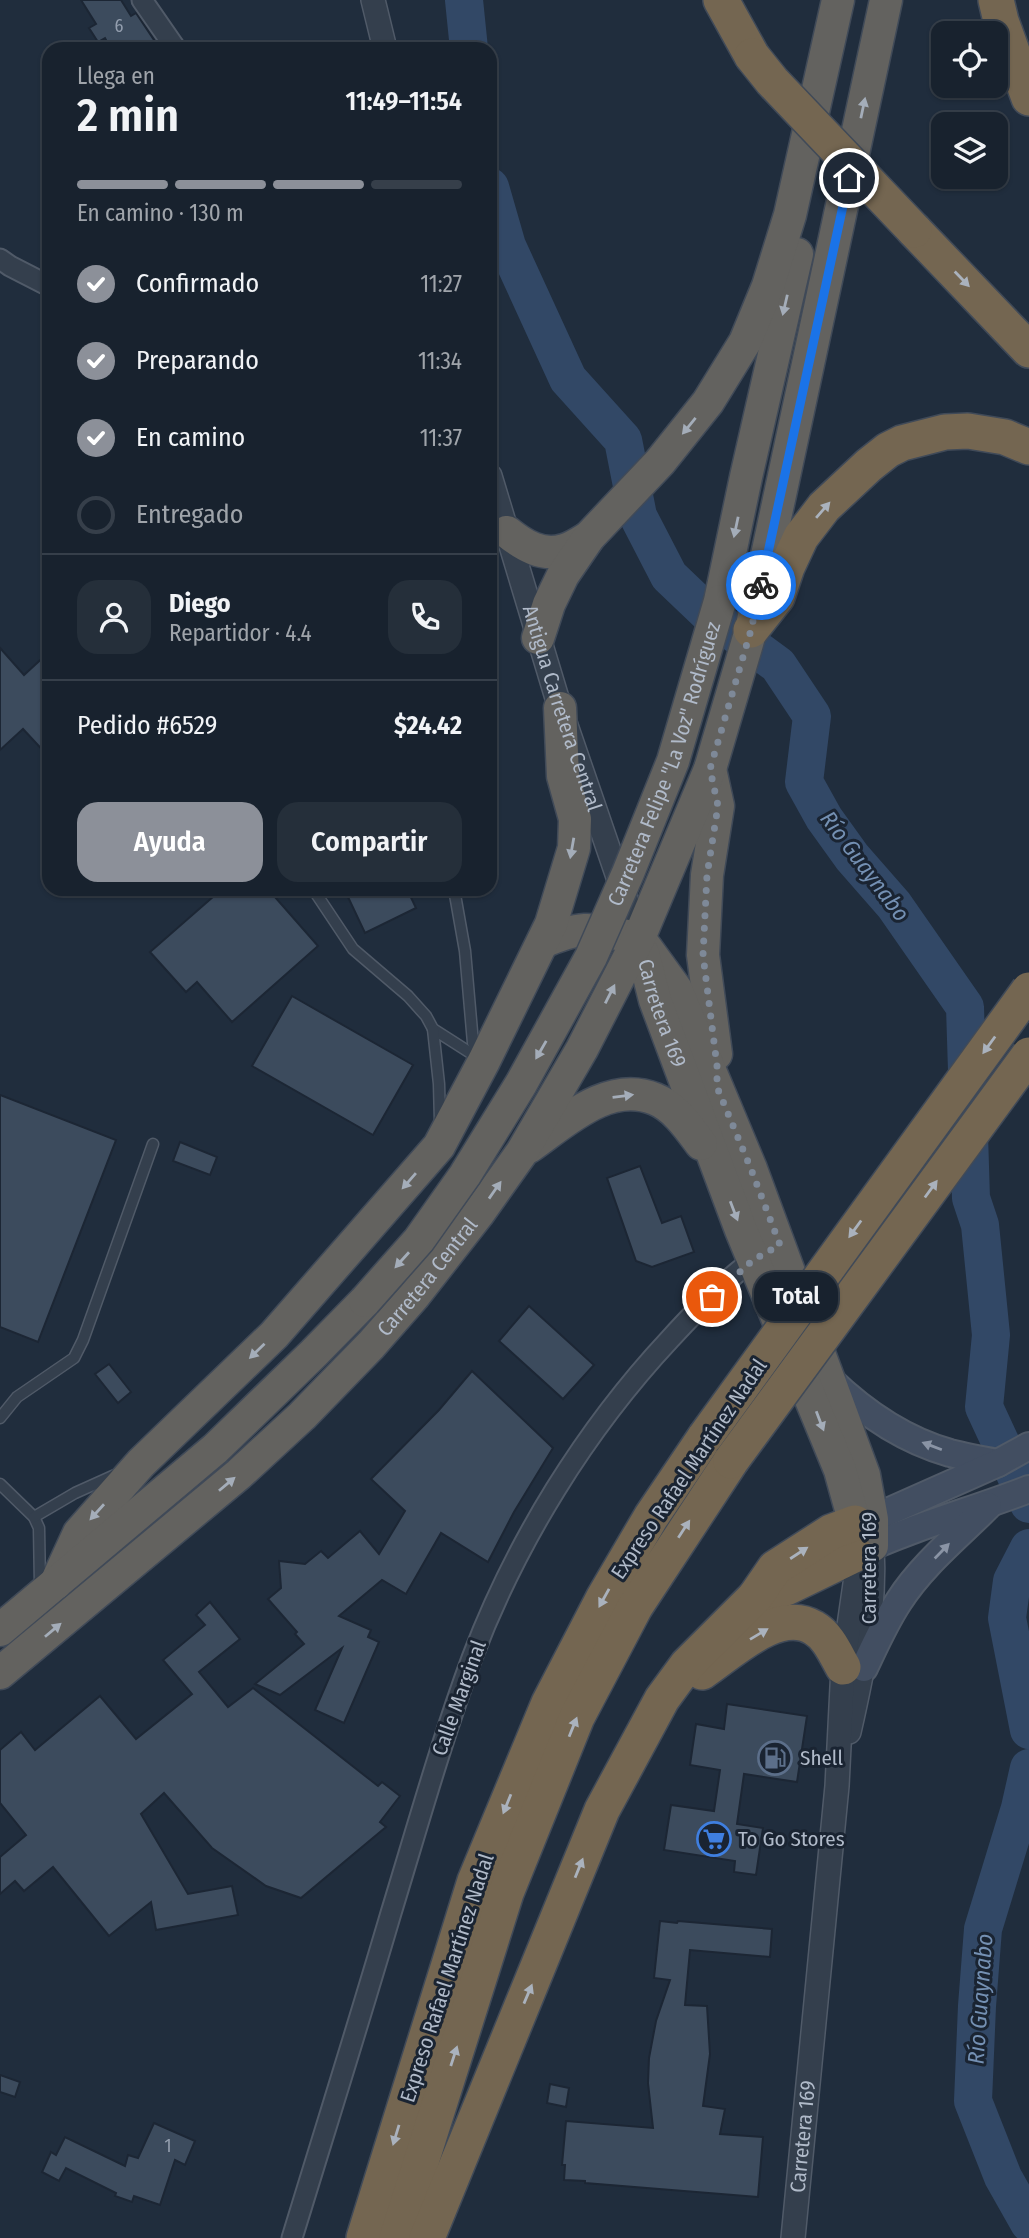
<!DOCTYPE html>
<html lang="es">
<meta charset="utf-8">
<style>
body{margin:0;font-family:"Fira Sans Condensed",sans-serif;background:#252f3a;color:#f1f3f6;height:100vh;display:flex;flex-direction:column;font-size:26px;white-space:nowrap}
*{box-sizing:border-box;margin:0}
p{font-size:23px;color:#9fa4aa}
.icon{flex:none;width:38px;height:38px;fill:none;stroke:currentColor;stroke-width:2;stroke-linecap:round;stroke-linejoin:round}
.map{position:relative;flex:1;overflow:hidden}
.panel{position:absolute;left:42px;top:42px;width:455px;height:854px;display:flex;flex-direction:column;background:#18222e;border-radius:21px;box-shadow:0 2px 5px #0004,0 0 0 2px #363f4a}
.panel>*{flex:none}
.buttons{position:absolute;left:931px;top:21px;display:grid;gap:14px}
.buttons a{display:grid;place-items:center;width:77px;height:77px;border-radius:14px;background:#18222e;box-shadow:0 2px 5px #0004,0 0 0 2px #363f4a;font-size:35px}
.pin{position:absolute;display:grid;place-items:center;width:60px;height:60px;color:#fff;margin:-30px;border:4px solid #fff;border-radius:50%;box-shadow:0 2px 7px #0007}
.courier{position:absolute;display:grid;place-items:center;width:70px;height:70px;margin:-35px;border:5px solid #1a73e8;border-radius:50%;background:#fff;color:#222;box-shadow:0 2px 9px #0007}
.bubble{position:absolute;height:49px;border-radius:21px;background:#18222e;box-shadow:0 2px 5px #0004,0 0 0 2px #363f4a;font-size:23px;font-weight:600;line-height:49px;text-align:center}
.head em{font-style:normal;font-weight:600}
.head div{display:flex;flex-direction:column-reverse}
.head{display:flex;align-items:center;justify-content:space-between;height:119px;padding:0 35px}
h1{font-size:46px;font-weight:600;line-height:52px}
.bar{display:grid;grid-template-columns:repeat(4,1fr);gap:10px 7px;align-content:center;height:84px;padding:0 35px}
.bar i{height:9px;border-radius:5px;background:#363f4a}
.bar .on{background:#8c9099}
.bar p{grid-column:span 4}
.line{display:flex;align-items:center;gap:18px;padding:0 35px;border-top:2px solid #363f4a}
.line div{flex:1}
.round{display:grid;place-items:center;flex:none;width:74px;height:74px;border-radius:21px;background:#252f3a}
ol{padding:0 35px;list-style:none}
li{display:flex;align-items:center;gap:21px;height:77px}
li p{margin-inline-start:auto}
li .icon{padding:7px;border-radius:50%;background:#8c9099;color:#fff;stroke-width:4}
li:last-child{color:#9fa4aa}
li i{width:38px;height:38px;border:4px solid #363f4a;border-radius:50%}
.action{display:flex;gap:14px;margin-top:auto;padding:14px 35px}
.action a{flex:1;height:80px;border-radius:21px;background:#8c9099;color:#fff;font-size:28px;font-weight:600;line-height:80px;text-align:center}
.action a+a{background:#252f3a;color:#f1f3f6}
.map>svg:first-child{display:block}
</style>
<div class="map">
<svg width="1029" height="2238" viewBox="0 0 1029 2238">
<rect width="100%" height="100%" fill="#202d3d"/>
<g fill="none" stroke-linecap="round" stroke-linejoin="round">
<!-- river -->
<g stroke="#324866" stroke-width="38">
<path d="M 464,0 L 469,49"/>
<path d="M 490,187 L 507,246 L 568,379 L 623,440 L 638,516 L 669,576 L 712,617 L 778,665 L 812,716 L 804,782 L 824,818 L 852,857 L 894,905 L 965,1007 L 971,1198 L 980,1225 L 991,1335 L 984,1407 L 1029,1504"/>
<path d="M 1029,1548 L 1012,1581 L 1007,1618 L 1029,1730"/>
<path d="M 1029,1768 L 1020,1808 L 983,1929 L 977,2006 L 973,2101 L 1003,2177 L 1029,2223"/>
</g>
</g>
<!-- building -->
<g fill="#3c4b5d" stroke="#1c2634" stroke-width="2">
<path d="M 81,0 L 121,0 L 131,16 L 136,13 L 160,49 L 111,49 L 105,38 L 98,42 L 89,28 L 96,24 Z"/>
<path d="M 0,648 L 24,675 L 49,652 L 49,757 L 23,729 L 0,750 Z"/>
<path d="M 222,889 L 268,889 L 318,946 L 232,1022 L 197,982 L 186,992 L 150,952 Z"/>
<path d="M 365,889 L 407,889 L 416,908 L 365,933 L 348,897 Z"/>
<path d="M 292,996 L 413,1065 L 373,1135 L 252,1066 Z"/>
<path d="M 0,1095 L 116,1140 L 38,1342 L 0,1327 Z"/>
<path d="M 180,1142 L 217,1157 L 210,1175 L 173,1161 Z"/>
<path d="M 640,1166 L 662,1223 L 681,1216 L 694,1252 L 652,1267 L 636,1261 L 607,1178 Z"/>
<path d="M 529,1306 L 594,1365 L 563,1399 L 499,1341 Z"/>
<path d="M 109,1364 L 131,1392 L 118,1403 L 95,1374 Z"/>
<path d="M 472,1371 L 553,1448 L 514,1512 L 488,1562 L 441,1533 L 406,1594 L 382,1580 L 339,1616 L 371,1630 L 368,1637 L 379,1642 L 344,1723 L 315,1710 L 342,1648 L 280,1695 L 255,1684 L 304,1644 L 295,1634 L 297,1632 L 268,1599 L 281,1588 L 279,1561 L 305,1564 L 321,1551 L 328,1558 L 360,1531 L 379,1554 L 405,1511 L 371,1479 L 439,1410 Z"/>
<path d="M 210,1602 L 240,1639 L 199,1672 L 228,1707 L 253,1688 L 378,1786 L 382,1782 L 400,1796 L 380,1822 L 386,1827 L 301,1898 L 266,1886 L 212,1848 L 164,1793 L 141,1814 L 188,1894 L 232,1886 L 238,1915 L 156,1930 L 151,1902 L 109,1936 L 53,1867 L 24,1891 L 15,1881 L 0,1894 L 0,1857 L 26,1835 L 0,1803 L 0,1750 L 21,1732 L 35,1750 L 100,1696 L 136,1739 L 192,1694 L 163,1660 L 205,1625 L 196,1615 Z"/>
<path d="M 727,1704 L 807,1716 L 797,1782 L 744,1774 L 737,1824 L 763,1828 L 756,1875 L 734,1872 L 735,1861 L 664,1850 L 671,1805 L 714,1811 L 720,1770 L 690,1765 L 696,1724 L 724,1729 Z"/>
<path d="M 660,1921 L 677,1923 L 678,1921 L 772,1929 L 770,1957 L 690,1950 L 685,2005 L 707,2006 L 710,2054 L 703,2106 L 725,2109 L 720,2134 L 763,2137 L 758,2197 L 585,2183 L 585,2181 L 564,2180 L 565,2165 L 562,2165 L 566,2121 L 653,2128 L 648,2083 L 649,2058 L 656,2021 L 670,1980 L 654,1978 Z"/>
<path d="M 0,2075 L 20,2082 L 15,2097 L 0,2092 Z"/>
<path d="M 550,2084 L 569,2088 L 566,2107 L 547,2103 Z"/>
<path d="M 154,2123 L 195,2141 L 185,2165 L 175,2160 L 160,2205 L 134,2196 L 132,2202 L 115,2196 L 116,2193 L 66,2168 L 59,2181 L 42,2172 L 51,2152 L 56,2155 L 65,2137 L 125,2166 L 128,2155 L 138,2158 Z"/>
</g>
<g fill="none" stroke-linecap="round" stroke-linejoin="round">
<!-- service casing -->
<g stroke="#505a68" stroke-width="13">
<g id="service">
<path d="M 313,889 L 353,949 L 408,996 L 426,1016 L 433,1029 L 480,1059"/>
<path d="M 454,889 L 465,951 L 473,1043 L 480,1055"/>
<path d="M 433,1029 L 439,1084 L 440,1122"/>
<path d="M 0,1418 L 17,1397 L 74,1358 L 83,1340 L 153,1144"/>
<path d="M 0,1484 L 34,1517 L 39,1528 L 40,1586"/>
<path d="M 34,1517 L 75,1493 L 115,1475"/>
</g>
</g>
<!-- minor casing -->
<g stroke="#505a68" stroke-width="23">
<g id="minor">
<path d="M 142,0 L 176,49"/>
<path d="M 0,259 L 10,266 L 49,286"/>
<path d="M 292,2238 C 325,2130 359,2022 391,1913 C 417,1828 441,1742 472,1658 C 516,1542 585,1430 670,1339 C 693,1314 732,1272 760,1256"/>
</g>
</g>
<!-- tertiary casing -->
<g stroke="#505a68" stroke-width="26">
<g id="tertiary">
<path d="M 373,0 L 385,49"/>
<path id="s1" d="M 490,476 L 560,708 L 639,938"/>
<path d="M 849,1732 C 863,1670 876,1610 872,1546"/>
<path id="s2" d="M 793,2238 L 837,1786 L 843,1667 L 857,1570 L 856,1554"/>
</g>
</g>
<!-- secondary casing -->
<g stroke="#505a68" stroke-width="30">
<g id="secondary">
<path d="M 829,1379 C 863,1412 904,1440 950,1453 C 966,1457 982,1460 998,1463"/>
<path d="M 855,1523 L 872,1519 L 998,1463 L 1029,1446"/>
<path d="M 857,1553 C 912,1527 972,1511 1029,1489"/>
<path d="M 864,1668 C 875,1645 885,1622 899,1601 C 922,1565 958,1536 988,1506"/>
</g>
</g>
<!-- trunk casing -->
<g stroke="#404a58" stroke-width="35">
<g id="trunk">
<path d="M 507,532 C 523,545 542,557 564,550 C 572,548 581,542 589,537"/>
<path d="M 720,601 L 746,477 L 797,254"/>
<path d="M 538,638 L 549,604 L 563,575 L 589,537 L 660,462 L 708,402 L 745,342 L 768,286 L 790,215 L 838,0"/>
<path d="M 710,769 L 718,806 L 707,875 L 703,955 L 716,1054"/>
<path d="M 639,938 L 676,989 L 751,1169 L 864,1475 L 872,1519 L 872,1546"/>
<path d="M 543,942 C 579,926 589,928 627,936"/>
<path id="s3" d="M 643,953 L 655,1000 L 741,1230 L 840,1470 L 855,1524"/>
<path d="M 529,1147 C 565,1122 608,1080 655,1099 C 675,1107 689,1128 701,1144"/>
<path d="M 56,1583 L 79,1533 L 141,1463 L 274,1335 L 439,1146 L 484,1061 L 551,924 L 574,848 L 575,819 L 563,776 L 560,708"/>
<path d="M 0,1630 L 215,1449 L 314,1353 L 365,1301"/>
<path id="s4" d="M 0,1673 L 239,1474 L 302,1416 L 371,1345 L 414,1296 L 478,1214 L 522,1152 L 582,1049 L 639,938 L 710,769 L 751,630 L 886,0"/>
</g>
</g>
<!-- motorway casing -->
<g stroke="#404a58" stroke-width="38">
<g id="motorway">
<path d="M 721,0 L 752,56"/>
<path d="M 996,0 L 1001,21 L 1029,98"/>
<path d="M 914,230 L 1029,350"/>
<path d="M 751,630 L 777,597 L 787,567 L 801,537 L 824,507 L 869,465 L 888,450 L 902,443 L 945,432 L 968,431 L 1005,437 L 1029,447"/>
<path d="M 755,1597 L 786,1588 L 856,1554"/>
<path d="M 702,1672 C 731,1653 778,1606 814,1628 C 828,1636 835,1653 843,1667"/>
<path d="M 364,2238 L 475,1881 L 549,1703 L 604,1597 L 651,1517 L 705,1437"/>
<path d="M 397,2238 L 506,1893 L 577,1717 L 635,1607 L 731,1461"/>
<path d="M 427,2238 L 602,1810 L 662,1699 L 687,1665 L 755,1597 L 775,1568 L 831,1532 L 855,1523"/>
</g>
</g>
<!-- service -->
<use href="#service" stroke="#343f4d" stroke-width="10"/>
<!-- minor -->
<use href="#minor" stroke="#343f4d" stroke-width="19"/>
<!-- tertiary -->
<use href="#tertiary" stroke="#343f4d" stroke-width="23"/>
<!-- secondary -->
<use href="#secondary" stroke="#424e61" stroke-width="26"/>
<!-- trunk -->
<use href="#trunk" stroke="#63625f" stroke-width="32"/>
<!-- motorway -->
<use href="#motorway" stroke="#746651" stroke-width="35"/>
<!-- trunk-bridge casing -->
<g stroke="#404a58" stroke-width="35" stroke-linecap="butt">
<g id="trunk-bridge">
<path id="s5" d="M 365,1301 L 419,1240 L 465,1175 L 521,1084 L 591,957 L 628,873 L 673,761 L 720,601"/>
</g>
</g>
<!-- motorway-bridge casing -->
<g stroke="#404a58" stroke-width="38" stroke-linecap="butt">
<g id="motorway-bridge">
<path d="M 752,56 L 772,81 L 914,230"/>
<path d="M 705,1437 L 1029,990"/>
<path d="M 731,1461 L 1029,1055"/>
</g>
</g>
<!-- trunk-bridge -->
<use href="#trunk-bridge" stroke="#63625f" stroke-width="32"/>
<!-- motorway-bridge -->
<use href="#motorway-bridge" stroke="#746651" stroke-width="35"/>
</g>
<!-- one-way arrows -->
<defs><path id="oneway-solid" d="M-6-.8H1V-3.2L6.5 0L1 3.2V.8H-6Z" transform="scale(1.75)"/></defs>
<g fill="#a4adb9">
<use href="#oneway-solid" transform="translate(863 108) rotate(-78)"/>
<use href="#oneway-solid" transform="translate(785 305) rotate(103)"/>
<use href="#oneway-solid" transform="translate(689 426) rotate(129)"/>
<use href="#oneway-solid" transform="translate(736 527) rotate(102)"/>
<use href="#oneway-solid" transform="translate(572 848) rotate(100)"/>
<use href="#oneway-solid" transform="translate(610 994) rotate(-63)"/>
<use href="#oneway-solid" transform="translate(541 1050) rotate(120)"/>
<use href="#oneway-solid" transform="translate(623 1096) rotate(-7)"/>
<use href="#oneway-solid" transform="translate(409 1181) rotate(131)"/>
<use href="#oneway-solid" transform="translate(495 1190) rotate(-55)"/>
<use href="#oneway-solid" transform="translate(734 1211) rotate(69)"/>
<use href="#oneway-solid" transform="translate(402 1260) rotate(132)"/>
<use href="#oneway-solid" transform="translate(257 1351) rotate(136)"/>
<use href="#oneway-solid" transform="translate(820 1421) rotate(69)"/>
<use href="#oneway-solid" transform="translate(227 1484) rotate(-40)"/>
<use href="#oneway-solid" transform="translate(97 1512) rotate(132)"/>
<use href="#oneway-solid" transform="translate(53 1630) rotate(-40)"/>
</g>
<g fill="#aab2bd">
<use href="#oneway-solid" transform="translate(962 279) rotate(46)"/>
<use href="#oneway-solid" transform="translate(823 510) rotate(-49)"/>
<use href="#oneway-solid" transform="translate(989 1045) rotate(126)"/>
<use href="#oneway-solid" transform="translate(931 1189) rotate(-54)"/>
<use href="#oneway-solid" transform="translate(855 1229) rotate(126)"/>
<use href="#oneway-solid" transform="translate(684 1529) rotate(-57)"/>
<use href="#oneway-solid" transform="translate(799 1553) rotate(-33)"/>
<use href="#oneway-solid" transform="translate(604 1598) rotate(119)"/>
<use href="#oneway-solid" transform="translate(759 1634) rotate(-31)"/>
<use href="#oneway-solid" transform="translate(573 1727) rotate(-68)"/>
<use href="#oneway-solid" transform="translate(507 1804) rotate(112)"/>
<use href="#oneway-solid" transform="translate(579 1868) rotate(-68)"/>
<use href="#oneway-solid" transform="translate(528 1994) rotate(-67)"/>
<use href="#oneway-solid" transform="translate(454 2056) rotate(-72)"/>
<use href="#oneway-solid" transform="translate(396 2135) rotate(107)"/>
</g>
<g fill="#8a94a5">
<use href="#oneway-solid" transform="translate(932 1446) rotate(-159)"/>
<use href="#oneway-solid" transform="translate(942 1551) rotate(-46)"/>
</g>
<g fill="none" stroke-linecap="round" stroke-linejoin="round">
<!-- done -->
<path stroke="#7e8998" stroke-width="7" stroke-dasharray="0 12.6" d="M 712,1297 L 753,1260 L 780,1245 L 751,1169 L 717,1087 L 717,1066 L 703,955 L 707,875 L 718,806 L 710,769 L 751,630 L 761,585"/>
<!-- route -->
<path stroke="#1a73e8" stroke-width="9" d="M 761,585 L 849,178"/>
</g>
<!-- icons -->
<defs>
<g id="fuel-ring" transform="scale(1.75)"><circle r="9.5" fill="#1a2432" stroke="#5c6f8a" stroke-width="1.5"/><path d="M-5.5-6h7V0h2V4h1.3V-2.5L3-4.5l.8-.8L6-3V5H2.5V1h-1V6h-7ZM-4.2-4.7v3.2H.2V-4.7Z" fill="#5c6f8a"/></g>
<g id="supermarket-ring" transform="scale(1.75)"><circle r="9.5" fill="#1a2432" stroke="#3f7fe0" stroke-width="1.5"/><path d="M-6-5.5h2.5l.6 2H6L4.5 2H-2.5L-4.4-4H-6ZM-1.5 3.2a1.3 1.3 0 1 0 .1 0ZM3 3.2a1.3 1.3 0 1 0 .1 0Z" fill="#3f7fe0"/></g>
</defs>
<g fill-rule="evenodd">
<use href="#fuel-ring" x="775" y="1758"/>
<use href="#supermarket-ring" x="714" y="1839"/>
</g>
<g text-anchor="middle" stroke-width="6" stroke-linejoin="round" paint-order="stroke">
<!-- number labels -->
<g font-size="18" fill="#939eae">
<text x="119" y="32">6</text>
<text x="168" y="2152">1</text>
</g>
<!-- street labels -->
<g font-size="21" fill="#b0bac9" stroke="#1a2432">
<text dy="7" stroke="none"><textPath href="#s1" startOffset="243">Antigua Carretera Central</textPath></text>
<text dy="7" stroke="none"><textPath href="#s5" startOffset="620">Carretera Felipe "La Voz" Rodríguez</textPath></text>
<text dy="7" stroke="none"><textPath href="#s3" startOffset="63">Carretera 169</textPath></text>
<text dy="7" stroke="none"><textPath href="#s4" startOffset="584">Carretera Central</textPath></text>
<text transform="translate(689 1469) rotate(-56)" y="7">Expreso Rafael Martínez Nadal</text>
<text transform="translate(869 1568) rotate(-90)" y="7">Carretera 169</text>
<text transform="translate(459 1698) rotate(-70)" y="7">Calle Marginal</text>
<text transform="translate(447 1978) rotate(-72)" y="7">Expreso Rafael Martínez Nadal</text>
<text dy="7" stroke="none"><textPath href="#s2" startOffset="102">Carretera 169</textPath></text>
</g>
<!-- poi labels -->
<g font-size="21" fill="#b0bac9" stroke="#1a2432" text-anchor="start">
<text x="800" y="1765">Shell</text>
<text x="738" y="1846">To Go Stores</text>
</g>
<!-- water labels -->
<g font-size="23" font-style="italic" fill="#7490b3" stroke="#1a2432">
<text transform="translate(865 866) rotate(53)" y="8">Río Guaynabo</text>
<text transform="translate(980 1999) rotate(-86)" y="8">Río Guaynabo</text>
</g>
</g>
</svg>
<div class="buttons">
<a><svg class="icon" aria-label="locate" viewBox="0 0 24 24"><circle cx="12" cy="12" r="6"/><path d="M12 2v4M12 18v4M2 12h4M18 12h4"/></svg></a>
<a><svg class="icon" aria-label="layers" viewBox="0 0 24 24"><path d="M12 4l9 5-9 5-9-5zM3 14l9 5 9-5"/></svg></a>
</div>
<div class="pin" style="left:712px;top:1297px;background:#ea580c"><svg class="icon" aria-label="bag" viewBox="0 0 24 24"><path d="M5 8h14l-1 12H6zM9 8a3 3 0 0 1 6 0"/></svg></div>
<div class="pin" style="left:849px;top:178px;background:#1f2937"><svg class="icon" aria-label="home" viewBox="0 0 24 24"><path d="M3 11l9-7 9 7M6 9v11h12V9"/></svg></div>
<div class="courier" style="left:761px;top:585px"><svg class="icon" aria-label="bike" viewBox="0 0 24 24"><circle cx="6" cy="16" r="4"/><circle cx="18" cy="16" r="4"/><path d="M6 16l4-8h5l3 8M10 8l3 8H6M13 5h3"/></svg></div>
<div class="bubble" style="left:754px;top:1272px;width:84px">Total</div>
<section class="panel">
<div class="head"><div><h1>2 min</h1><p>Llega en</p></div><em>11:49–11:54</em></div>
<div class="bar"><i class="on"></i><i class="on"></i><i class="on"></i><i></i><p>En camino · 130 m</p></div>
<ol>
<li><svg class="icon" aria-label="check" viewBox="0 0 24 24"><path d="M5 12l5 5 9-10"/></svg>Confirmado<p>11:27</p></li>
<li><svg class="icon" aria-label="check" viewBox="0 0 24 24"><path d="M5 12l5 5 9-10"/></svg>Preparando<p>11:34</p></li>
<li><svg class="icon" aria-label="check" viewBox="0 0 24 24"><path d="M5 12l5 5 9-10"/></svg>En camino<p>11:37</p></li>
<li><i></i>Entregado</li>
</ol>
<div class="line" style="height:126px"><a class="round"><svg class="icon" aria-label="person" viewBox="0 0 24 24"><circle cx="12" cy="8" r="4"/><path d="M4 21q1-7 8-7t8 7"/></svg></a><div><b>Diego</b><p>Repartidor · 4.4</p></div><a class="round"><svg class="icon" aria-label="phone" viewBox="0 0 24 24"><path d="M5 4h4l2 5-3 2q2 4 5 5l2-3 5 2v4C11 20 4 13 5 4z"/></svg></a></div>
<div class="line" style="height:91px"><div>Pedido #6529</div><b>$24.42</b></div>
<div class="action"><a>Ayuda</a><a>Compartir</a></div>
</section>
</div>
